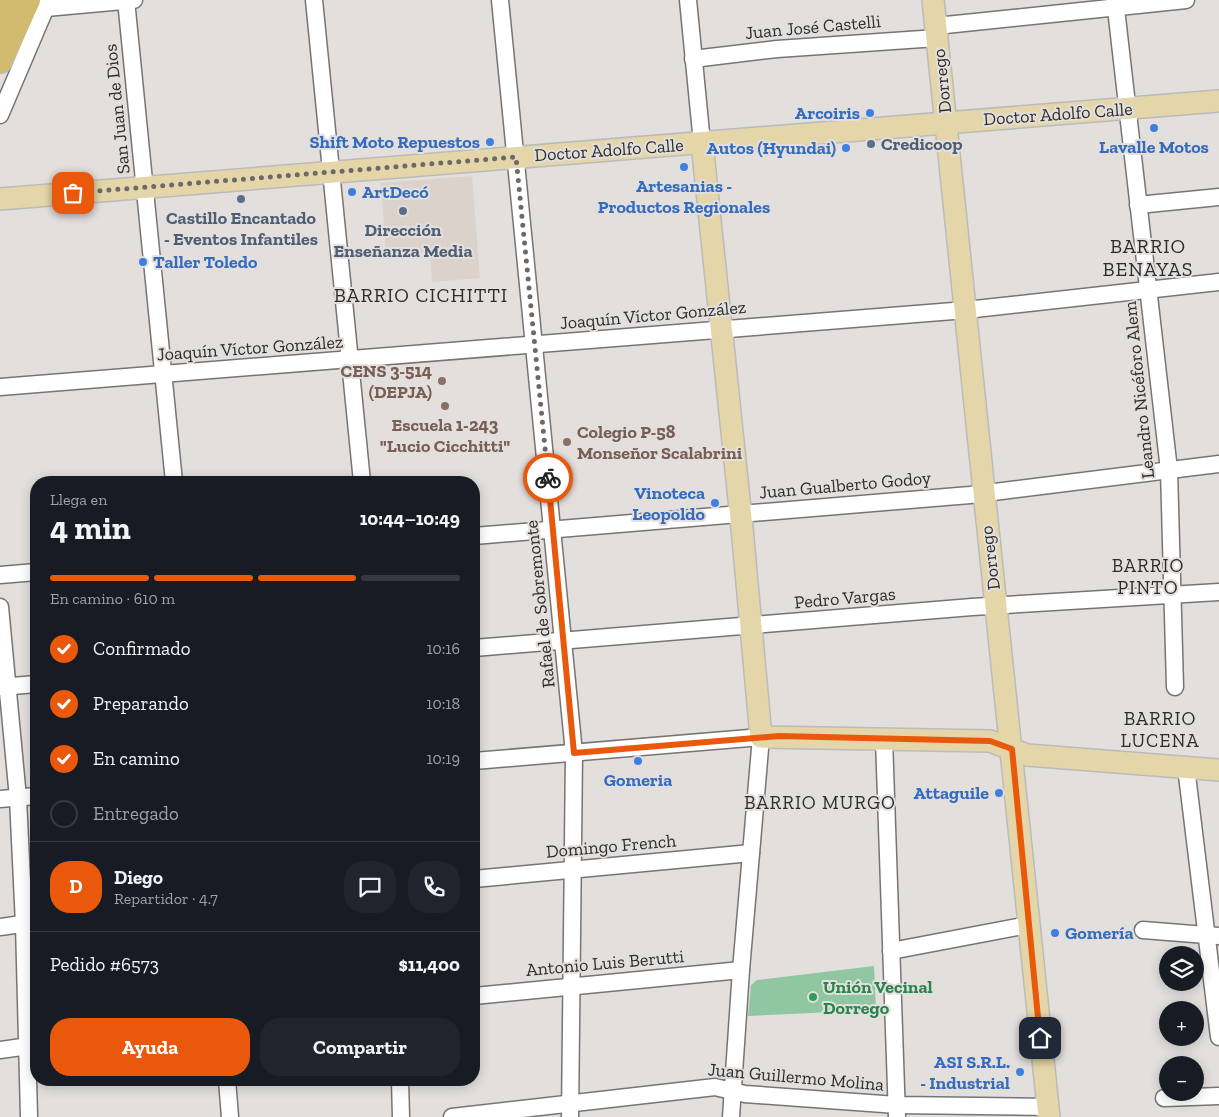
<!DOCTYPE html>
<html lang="es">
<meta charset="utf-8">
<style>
body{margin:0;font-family:"Zilla Slab",serif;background:#20242c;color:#f1f3f6;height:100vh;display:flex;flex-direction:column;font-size:19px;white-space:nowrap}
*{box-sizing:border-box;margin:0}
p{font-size:16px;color:#9ea1a6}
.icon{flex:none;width:28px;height:28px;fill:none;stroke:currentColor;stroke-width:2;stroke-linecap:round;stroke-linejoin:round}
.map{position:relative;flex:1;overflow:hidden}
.side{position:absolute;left:30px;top:476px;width:450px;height:610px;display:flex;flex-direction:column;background:#171b24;border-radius:20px;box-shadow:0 2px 12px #0003}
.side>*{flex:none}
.buttons{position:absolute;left:1159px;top:946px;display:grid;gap:10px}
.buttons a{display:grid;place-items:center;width:45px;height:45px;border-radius:50%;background:#171b24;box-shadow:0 2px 12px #0003;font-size:25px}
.pin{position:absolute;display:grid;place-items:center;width:42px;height:42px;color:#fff;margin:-21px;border-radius:10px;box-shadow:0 2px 8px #0006}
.courier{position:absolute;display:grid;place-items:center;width:50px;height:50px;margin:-25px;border:4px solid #ea580c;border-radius:50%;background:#fff;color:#222;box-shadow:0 1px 6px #0007}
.overview em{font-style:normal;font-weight:700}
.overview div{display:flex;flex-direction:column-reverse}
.overview{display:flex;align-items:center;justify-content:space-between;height:85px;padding:0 20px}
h1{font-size:32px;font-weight:700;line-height:38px}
.bar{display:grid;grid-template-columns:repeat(4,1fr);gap:8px 5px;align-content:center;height:60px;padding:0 20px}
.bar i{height:6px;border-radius:4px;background:#363941}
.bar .current{background:#ea580c}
.bar p{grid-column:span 4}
.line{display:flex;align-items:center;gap:12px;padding:0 20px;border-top:1px solid #363941}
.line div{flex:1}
.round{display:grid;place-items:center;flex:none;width:52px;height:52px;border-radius:20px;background:#20242c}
ol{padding:0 20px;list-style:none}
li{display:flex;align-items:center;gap:15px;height:55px}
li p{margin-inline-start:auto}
li .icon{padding:5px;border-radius:50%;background:#ea580c;color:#fff;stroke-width:4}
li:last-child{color:#9ea1a6}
li i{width:28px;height:28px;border:2px solid #363941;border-radius:50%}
.primary-button{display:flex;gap:10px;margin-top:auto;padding:10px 20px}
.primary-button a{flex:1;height:58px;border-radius:20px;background:#ea580c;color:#fff;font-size:20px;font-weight:700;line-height:58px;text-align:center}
.primary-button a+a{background:#20242c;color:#f1f3f6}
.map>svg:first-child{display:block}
</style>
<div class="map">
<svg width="1219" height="1117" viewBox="0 0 1219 1117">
<rect width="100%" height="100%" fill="#e2dfdd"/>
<!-- built -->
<path fill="#dcd2cc" d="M 472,176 L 480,278 L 432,282 L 430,252 L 386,255 L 381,183 Z"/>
<!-- pitch -->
<path fill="#90c6a2" d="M 874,966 L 876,1010 L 748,1016 L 751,985 L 757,980 Z"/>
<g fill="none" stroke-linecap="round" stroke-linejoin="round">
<!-- minor casing -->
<g stroke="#787473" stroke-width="19">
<g id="minor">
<path d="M 126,0 L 174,482"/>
<path d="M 314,0 L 362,482"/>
<path d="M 500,0 L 574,753 L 570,1117"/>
<path d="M 688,0 L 702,143"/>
<path d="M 1115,0 L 1169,470 L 1175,687"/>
<path d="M 39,5 L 46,8 L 134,0"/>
<path d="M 936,26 L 1186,0"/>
<path d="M 693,59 L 777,49 L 937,38"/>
<path d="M 0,115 L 49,0"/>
<path d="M 1138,205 L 1219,197"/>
<path d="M 0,387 L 966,310 L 1219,282"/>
<path d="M 474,536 L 970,495 L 1219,464"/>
<path d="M 0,575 L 36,572"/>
<path d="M 0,607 L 18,798 L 24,924 L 29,1117"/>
<path d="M 474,648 L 972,607 L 1219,592"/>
<path d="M 0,687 L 36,684"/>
<path d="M 884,739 L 897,1117"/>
<path d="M 474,761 L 761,737 L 741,970 L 731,1117"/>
<path d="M 1186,767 L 1219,1037"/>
<path d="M 0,799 L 36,796"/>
<path d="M 474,879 L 751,853"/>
<path d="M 0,927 L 36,922"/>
<path d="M 1143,930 L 1219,936"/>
<path d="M 891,951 L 1028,925"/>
<path d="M 474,996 L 741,970"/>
<path d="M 0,1050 L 36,1045"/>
<path d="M 227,1080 L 230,1117"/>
<path d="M 400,1080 L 401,1117"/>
<path d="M 1164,1098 L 1219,1096"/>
<path d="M 452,1117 L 715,1087 L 745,1094 L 897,1105 L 1048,1107"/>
</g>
</g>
<!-- major casing -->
<g stroke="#bcbbbb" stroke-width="24">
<g id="major">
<path d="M 933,0 L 1049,1117"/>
<path d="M 702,143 L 742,528 L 761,737 L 990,741 L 1027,755 L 1219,770"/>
<path d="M 0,199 L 1219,101"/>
</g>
</g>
<!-- highway casing -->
<g stroke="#bcbbbb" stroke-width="26">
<g id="highway">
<path d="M 0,21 L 7,0"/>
<path d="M 0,61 L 28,0"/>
</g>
</g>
<!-- minor -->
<use href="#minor" stroke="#fff" stroke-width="16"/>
<!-- major -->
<use href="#major" stroke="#e4d6a8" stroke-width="21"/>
<!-- highway -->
<use href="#highway" stroke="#d2bb6e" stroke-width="24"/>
</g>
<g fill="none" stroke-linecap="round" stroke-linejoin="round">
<!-- done -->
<path stroke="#6c6a69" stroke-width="5" stroke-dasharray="0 9" d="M 73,193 L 516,157 L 548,478"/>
<!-- route -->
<path stroke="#ea580c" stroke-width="6" d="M 548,478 L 574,753 L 779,736 L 990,741 L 1012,749 L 1040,1038"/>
</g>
<!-- markers -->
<g fill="#3f7fe0" stroke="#e2dfdd" stroke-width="2">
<circle cx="870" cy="113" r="5"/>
<circle cx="1154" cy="128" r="5"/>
<circle cx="490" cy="142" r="5"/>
<circle cx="846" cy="148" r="5"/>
<circle cx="684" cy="167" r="5"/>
<circle cx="352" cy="192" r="5"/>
<circle cx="143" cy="262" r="5"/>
<circle cx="715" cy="503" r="5"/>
<circle cx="638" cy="761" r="5"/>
<circle cx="999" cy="793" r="5"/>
<circle cx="1055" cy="933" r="5"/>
<circle cx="1020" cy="1072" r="5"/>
</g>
<g fill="#5c6f8a" stroke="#e2dfdd" stroke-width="2">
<circle cx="871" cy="144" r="5"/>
<circle cx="241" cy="199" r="5"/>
<circle cx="403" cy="211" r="5"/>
</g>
<g fill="#8d6e63" stroke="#e2dfdd" stroke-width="2">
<circle cx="442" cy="381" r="5"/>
<circle cx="445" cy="406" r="5"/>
<circle cx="567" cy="442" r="5"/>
</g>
<circle fill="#2e9e5b" stroke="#e2dfdd" stroke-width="2" cx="813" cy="997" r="5"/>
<g text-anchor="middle" stroke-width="4" stroke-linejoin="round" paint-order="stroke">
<!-- street labels -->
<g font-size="18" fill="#2d2b2b" stroke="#e2dfdd">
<text transform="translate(813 27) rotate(-5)" y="6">Juan José Castelli</text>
<text transform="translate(942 81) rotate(-96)" y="6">Dorrego</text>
<text transform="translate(117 109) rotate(-96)" y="6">San Juan de Dios</text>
<text transform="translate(1058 114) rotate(-4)" y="6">Doctor Adolfo Calle</text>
<text transform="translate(609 150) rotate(-4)" y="6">Doctor Adolfo Calle</text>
<text transform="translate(653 315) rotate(-5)" y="6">Joaquín Víctor González</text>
<text transform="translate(250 348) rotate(-4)" y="6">Joaquín Víctor González</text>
<text transform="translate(1139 390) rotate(-96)" y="6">Leandro Nicéforo Alem</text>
<text transform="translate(845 485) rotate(-5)" y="6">Juan Gualberto Godoy</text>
<text transform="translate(990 558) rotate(-97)" y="6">Dorrego</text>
<text transform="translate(845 598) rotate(-5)" y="6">Pedro Vargas</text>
<text transform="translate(540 604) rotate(-96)" y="6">Rafael de Sobremonte</text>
<text transform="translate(611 846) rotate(-5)" y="6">Domingo French</text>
<text transform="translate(605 963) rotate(-5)" y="6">Antonio Luis Berutti</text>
<text transform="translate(796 1077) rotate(5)" y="6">Juan Guillermo Molina</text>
</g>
<!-- shop labels -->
<g font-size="18" font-weight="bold" fill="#366cbe" stroke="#e2dfdd" text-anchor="end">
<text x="860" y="119">Arcoiris</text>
<text x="480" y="148">Shift Moto Repuestos</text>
<text x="1154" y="153" text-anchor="middle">Lavalle Motos</text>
<text x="836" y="154">Autos (Hyundai)</text>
<text x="684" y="192" text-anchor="middle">Artesanias -<tspan x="684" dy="21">Productos Regionales</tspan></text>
<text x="362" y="198" text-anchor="start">ArtDecó</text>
<text x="153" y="268" text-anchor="start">Taller Toledo</text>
<text x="705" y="499">Vinoteca<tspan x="705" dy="21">Leopoldo</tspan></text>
<text x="638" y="786" text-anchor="middle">Gomeria</text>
<text x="989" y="799">Attaguile</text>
<text x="1065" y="939" text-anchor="start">Gomería</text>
<text x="1010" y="1068">ASI S.R.L.<tspan x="1010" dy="21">- Industrial</tspan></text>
</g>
<!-- service labels -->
<g font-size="18" font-weight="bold" fill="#4e5e75" stroke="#e2dfdd">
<text x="881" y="150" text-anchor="start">Credicoop</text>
<text x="241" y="224">Castillo Encantado<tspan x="241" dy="21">- Eventos Infantiles</tspan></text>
<text x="403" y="236">Dirección<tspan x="403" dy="21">Enseñanza Media</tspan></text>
</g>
<!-- education labels -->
<g font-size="18" font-weight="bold" fill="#785e54" stroke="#e2dfdd" text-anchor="end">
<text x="432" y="377">CENS 3-514<tspan x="432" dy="21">(DEPJA)</tspan></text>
<text x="445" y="431" text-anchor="middle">Escuela 1-243<tspan x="445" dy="21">"Lucio Cicchitti"</tspan></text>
<text x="577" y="438" text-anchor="start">Colegio P-58<tspan x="577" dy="21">Monseñor Scalabrini</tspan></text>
</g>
<!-- leisure labels -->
<g font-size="18" font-weight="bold" fill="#27864d" stroke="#e2dfdd" text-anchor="start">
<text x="823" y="993">Unión Vecinal<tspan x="823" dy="21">Dorrego</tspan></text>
</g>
<!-- neighbourhood labels -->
<g font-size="19" letter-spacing="1" fill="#2d2b2b" stroke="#e2dfdd">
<text x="1148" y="572">BARRIO<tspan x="1148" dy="22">PINTO</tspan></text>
<text x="1160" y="725">BARRIO<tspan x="1160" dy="22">LUCENA</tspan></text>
<text x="820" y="809">BARRIO MURGO</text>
</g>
<!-- quarter labels -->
<g font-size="20" letter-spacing="1" fill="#2d2b2b" stroke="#e2dfdd">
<text x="1148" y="253">BARRIO<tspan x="1148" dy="23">BENAYAS</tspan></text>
<text x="421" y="302">BARRIO CICHITTI</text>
</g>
</g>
</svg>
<div class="buttons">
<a><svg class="icon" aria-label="layers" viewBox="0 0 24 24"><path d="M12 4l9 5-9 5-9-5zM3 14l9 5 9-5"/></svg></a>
<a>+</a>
<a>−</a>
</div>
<div class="pin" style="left:73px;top:193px;background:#ea580c"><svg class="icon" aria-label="bag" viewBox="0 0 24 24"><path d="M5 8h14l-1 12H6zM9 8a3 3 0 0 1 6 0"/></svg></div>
<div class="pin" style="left:1040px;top:1038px;background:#1f2937"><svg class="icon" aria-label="home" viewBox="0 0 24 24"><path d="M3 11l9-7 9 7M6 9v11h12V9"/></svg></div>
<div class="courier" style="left:548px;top:478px"><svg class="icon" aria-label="bike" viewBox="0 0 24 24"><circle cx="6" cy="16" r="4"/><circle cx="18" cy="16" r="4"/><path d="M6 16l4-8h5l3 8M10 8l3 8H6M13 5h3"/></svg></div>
<section class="side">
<div class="overview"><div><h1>4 min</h1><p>Llega en</p></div><em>10:44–10:49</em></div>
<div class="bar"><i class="current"></i><i class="current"></i><i class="current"></i><i></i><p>En camino · 610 m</p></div>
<ol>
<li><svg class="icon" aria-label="check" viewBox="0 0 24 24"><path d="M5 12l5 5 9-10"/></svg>Confirmado<p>10:16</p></li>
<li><svg class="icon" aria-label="check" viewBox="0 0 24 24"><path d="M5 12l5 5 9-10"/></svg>Preparando<p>10:18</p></li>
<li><svg class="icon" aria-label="check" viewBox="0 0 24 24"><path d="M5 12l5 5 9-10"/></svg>En camino<p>10:19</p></li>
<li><i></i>Entregado</li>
</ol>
<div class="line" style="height:90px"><b class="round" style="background:#ea580c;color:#fff">D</b><div><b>Diego</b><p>Repartidor · 4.7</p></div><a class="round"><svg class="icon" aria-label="chat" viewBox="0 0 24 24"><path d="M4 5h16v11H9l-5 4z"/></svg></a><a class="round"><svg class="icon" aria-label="phone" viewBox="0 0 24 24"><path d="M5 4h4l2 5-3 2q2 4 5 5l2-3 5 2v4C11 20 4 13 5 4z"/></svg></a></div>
<div class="line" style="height:65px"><div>Pedido #6573</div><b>$11,400</b></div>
<div class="primary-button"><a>Ayuda</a><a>Compartir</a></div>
</section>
</div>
